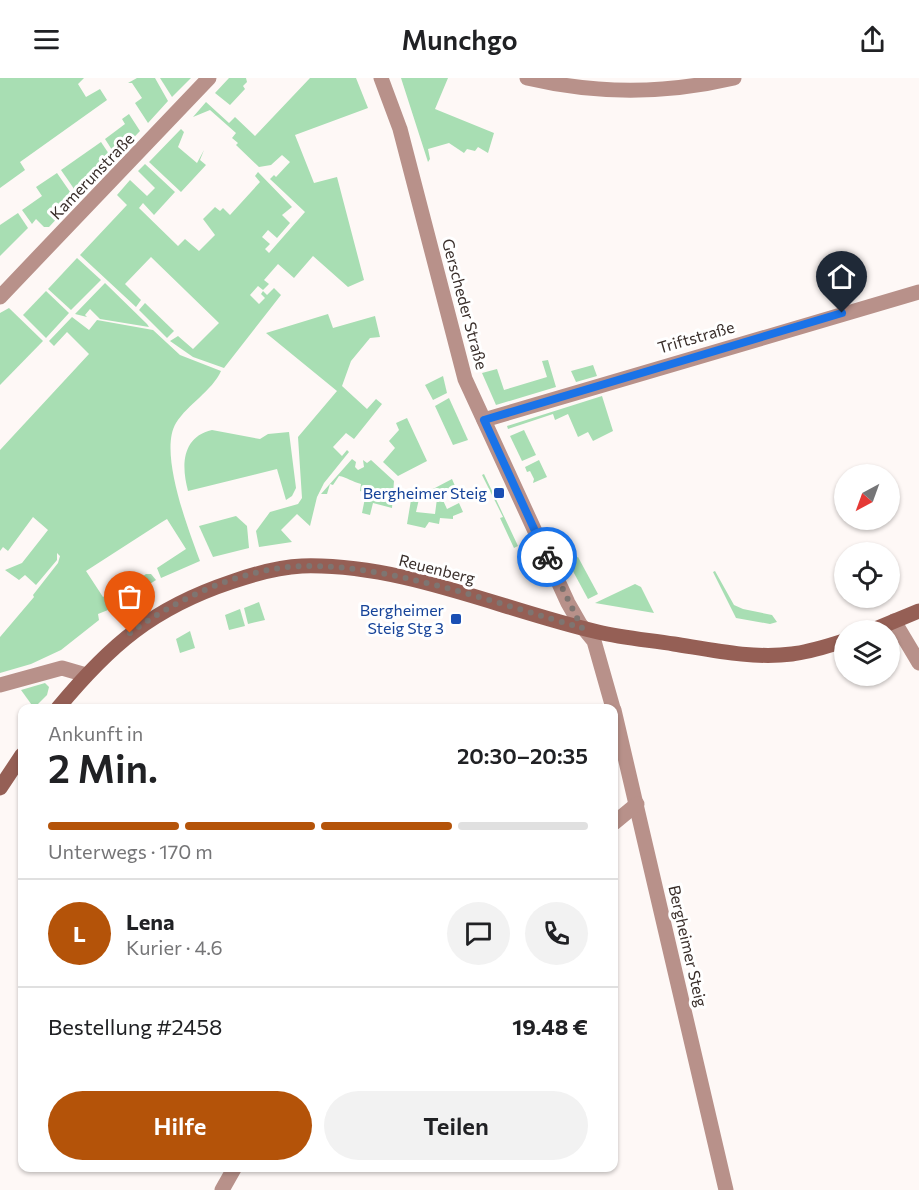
<!DOCTYPE html>
<html lang="de">
<meta charset="utf-8">
<style>
body{margin:0;font-family:Commissioner,sans-serif;background:#f2f2f2;color:#202124;height:100vh;display:flex;flex-direction:column;font-size:22px;white-space:nowrap}
*{box-sizing:border-box;margin:0}
p{font-size:20px;color:#757577}
.icon{flex:none;width:33px;height:33px;fill:none;stroke:currentColor;stroke-width:2;stroke-linecap:round;stroke-linejoin:round}
.map{position:relative;flex:1;overflow:hidden}
.drawer{position:absolute;left:18px;top:626px;width:600px;height:468px;display:flex;flex-direction:column;background:#fff;border-radius:12px;box-shadow:0 2px 4px #0004}
.drawer>*{flex:none}
.needle{width:39px;rotate:221deg}
.tools{position:absolute;left:834px;top:386px;display:grid;gap:12px}
.tools a{display:grid;place-items:center;width:66px;height:66px;border-radius:50%;background:#fff;box-shadow:0 2px 4px #0004;font-size:30px}
.pin{position:absolute;display:grid;place-items:center;width:51px;height:51px;color:#fff;margin:-62px -26px;border-radius:50% 50% 50% 0;rotate:-45deg;box-shadow:0 0 6px #0007}
.pin .icon{rotate:45deg}
.courier{position:absolute;display:grid;place-items:center;width:60px;height:60px;margin:-30px;border:4px solid #1a73e8;border-radius:50%;background:#fff;color:#222;box-shadow:0 2px 8px #0007}
.summary em{font-style:normal;font-weight:600}
.summary div{display:flex;flex-direction:column-reverse}
.summary{display:flex;align-items:center;justify-content:space-between;height:102px;padding:0 30px}
h1{font-size:39px;font-weight:600;line-height:45px}
.bar{display:grid;grid-template-columns:repeat(4,1fr);gap:9px 6px;align-content:center;height:72px;padding:0 30px}
.bar i{height:8px;border-radius:4px;background:#e0e0e0}
.bar .current{background:#b45309}
.bar p{grid-column:span 4}
.line{display:flex;align-items:center;gap:15px;padding:0 30px;border-top:2px solid #e0e0e0}
.line div{flex:1}
.round{display:grid;place-items:center;flex:none;width:63px;height:63px;border-radius:32px;background:#f2f2f2}
.button{display:flex;gap:12px;margin-top:auto;padding:12px 30px}
.button a{flex:1;height:69px;border-radius:36px;background:#b45309;color:#fff;font-size:24px;font-weight:600;line-height:69px;text-align:center}
.button a+a{background:#f2f2f2;color:#202124}
header{display:flex;justify-content:space-between;align-items:center;height:78px;padding:0 30px;background:#fff;font-size:27px;font-weight:600}
.map>svg:first-child{display:block}
</style>
<header><svg class="icon" aria-label="menu" viewBox="0 0 24 24"><path d="M4 6h16M4 12h16M4 18h16"/></svg>Munchgo<svg class="icon" aria-label="share" viewBox="0 0 24 24"><path d="M12 15V3M7 8l5-5 5 5M5 13v7h14v-7"/></svg></header>
<div class="map">
<svg width="919" height="1112" viewBox="0 0 919 1112">
<rect width="100%" height="100%" fill="#fef8f6"/>
<!-- green -->
<g fill="#a8deb3">
<path d="M 0,0 L 84,0 L 78,6 L 86,19 L 100,11 L 107,22 L 20,84 L 25,92 L 0,110 Z"/>
<path d="M 137,0 L 155,0 L 168,23 L 148,45 L 135,25 L 142,20 L 132,5 L 128,5 Z"/>
<path d="M 160,0 L 191,0 L 172,19 Z"/>
<path d="M 229,0 L 246,0 L 247,4 L 243,8 L 245,11 L 230,27 L 215,15 Z"/>
<path d="M 310,0 L 356,0 L 368,30 L 295,57 L 314,105 L 337,99 L 364,202 L 348,209 L 313,178 L 294,200 L 278,186 L 264,202 L 269,206 L 263,212 L 258,208 L 250,217 L 259,226 L 265,220 L 261,216 L 263,213 L 267,217 L 274,210 L 281,217 L 224,290 L 193,279 L 170,263 L 178,258 L 193,271 L 219,245 L 151,179 L 125,206 L 141,222 L 136,229 L 80,177 L 127,127 L 117,117 L 130,102 L 147,118 L 155,110 L 138,93 L 145,86 L 175,114 L 154,137 L 143,125 L 139,130 L 178,168 L 185,161 L 199,173 L 215,157 L 203,141 L 215,129 L 220,133 L 223,130 L 230,137 L 260,104 L 255,98 L 258,94 L 292,129 L 282,137 L 290,145 L 277,160 L 268,152 L 262,159 L 270,166 L 265,171 L 269,175 L 305,134 L 270,101 L 274,97 L 276,99 L 290,84 L 282,77 L 271,87 L 259,89 L 236,67 L 238,65 L 232,60 L 236,55 L 210,32 L 193,39 L 206,24 L 229,45 L 235,39 L 255,58 Z"/>
<path d="M 401,0 L 448,0 L 435,31 L 494,55 L 488,75 L 478,69 L 475,73 L 467,71 L 464,75 L 449,65 L 428,71 L 430,81 L 428,84 Z"/>
<path d="M 129,36 L 140,53 L 116,78 L 105,61 L 125,46 L 122,41 Z"/>
<path d="M 181,51 L 184,54 L 178,69 L 197,85 L 204,72 L 200,82 L 206,87 L 181,114 L 149,84 Z"/>
<path d="M 101,64 L 113,82 L 79,118 L 61,92 Z"/>
<path d="M 57,95 L 75,121 L 49,149 L 44,149 L 36,141 L 32,146 L 22,132 L 42,118 L 36,109 Z"/>
<path d="M 18,135 L 28,150 L 0,178 L 0,147 Z"/>
<path d="M 77,180 L 101,202 L 71,232 L 48,211 Z"/>
<path d="M 105,205 L 147,246 L 149,249 L 100,241 L 90,231 L 85,237 L 87,239 L 75,236 Z"/>
<path d="M 46,213 L 69,235 L 46,260 L 23,237 Z"/>
<path d="M 145,225 L 174,253 L 167,260 L 139,232 Z"/>
<path d="M 9,230 L 43,263 L 0,307 L 0,235 Z"/>
<path d="M 328,236 L 333,250 L 375,238 L 380,259 L 370,260 L 351,283 L 342,308 L 367,331 L 376,321 L 382,326 L 354,361 L 346,355 L 333,369 L 342,378 L 347,372 L 349,374 L 324,405 L 317,419 L 310,448 L 297,436 L 281,452 L 292,464 L 259,469 L 256,453 L 270,434 L 298,426 L 302,420 L 298,359 L 337,313 L 266,255 Z"/>
<path d="M 72,239 L 89,252 L 97,242 L 153,252 L 180,277 L 221,293 C 212,313 188,326 176,345 C 158,374 189,453 200,483 L 161,500 L 157,490 L 186,471 L 167,441 L 162,444 L 86,493 L 103,519 L 111,514 L 113,530 L 98,536 L 99,542 L 61,572 L 31,586 L 0,595 L 0,559 L 34,519 L 33,517 L 58,485 L 60,478 L 57,475 L 57,482 L 36,507 L 25,497 L 19,502 L 5,492 L 22,485 L 48,452 L 33,439 L 8,473 L 3,469 L 0,473 L 0,372 L 89,276 L 67,254 L 54,268 L 49,263 Z"/>
<path d="M 548,282 L 556,309 L 496,327 L 482,295 L 497,291 L 504,312 L 547,299 L 542,283 Z"/>
<path d="M 593,287 L 597,298 L 576,304 L 571,293 Z"/>
<path d="M 443,298 L 447,315 L 433,322 L 425,307 Z"/>
<path d="M 602,318 L 613,353 L 593,363 L 588,354 L 578,359 L 568,336 L 555,342 L 553,336 L 508,351 L 507,348 Z"/>
<path d="M 449,320 L 468,362 L 453,367 L 435,328 Z"/>
<path d="M 407,340 L 427,383 L 398,398 L 383,384 L 395,370 L 389,363 L 399,352 L 396,345 Z"/>
<path d="M 212,352 L 260,361 L 268,356 L 289,354 L 296,410 L 292,418 L 286,422 L 277,391 L 188,413 C 181,387 182,359 212,352 Z"/>
<path d="M 524,352 L 536,377 L 522,383 L 510,358 Z"/>
<path d="M 352,381 L 356,384 L 355,389 L 358,392 L 364,389 L 363,382 L 367,385 L 371,382 L 394,403 L 392,430 L 373,425 L 370,437 L 362,435 L 366,415 L 360,413 L 361,406 C 352,404 347,399 339,398 L 333,407 L 330,406 L 327,416 L 321,416 Z"/>
<path d="M 539,382 L 547,399 L 533,405 L 534,401 L 530,393 L 527,394 L 525,389 Z"/>
<path d="M 484,396 L 518,468 L 514,470 L 500,440 L 503,439 L 482,397 Z"/>
<path d="M 452,401 L 455,408 L 441,418 L 447,431 L 459,425 L 463,434 L 453,438 L 453,441 L 440,440 L 439,446 L 429,444 L 425,450 L 407,446 L 411,422 L 430,413 L 431,415 L 419,421 L 416,434 L 435,436 L 438,413 L 433,411 Z"/>
<path d="M 236,438 L 247,448 L 249,470 L 213,479 L 199,448 Z"/>
<path d="M 578,479 L 598,516 L 588,521 L 568,484 Z"/>
<path d="M 715,493 L 734,527 L 743,531 L 772,537 L 777,544 L 770,546 L 736,540 L 713,494 Z"/>
<path d="M 146,496 L 151,496 L 156,502 L 116,528 L 115,518 Z"/>
<path d="M 635,506 L 641,509 L 654,535 L 595,525 Z"/>
<path d="M 259,524 L 265,542 L 248,546 L 244,530 Z"/>
<path d="M 240,531 L 245,548 L 229,552 L 225,537 Z"/>
<path d="M 190,553 L 195,570 L 180,575 L 176,561 Z"/>
<path d="M 45,605 L 49,609 L 47,617 L 34,630 L 21,612 Z"/>
</g>
<g fill="none" stroke-linecap="round" stroke-linejoin="round">
<!-- minor -->
<g stroke="#b8918a" stroke-width="15">
<path d="M 381,0 L 400,51 L 465,301 L 568,525 L 580,546 L 594,563 L 613,630"/>
<path d="M 527,0 C 595,16 666,16 734,0"/>
<path d="M 0,219 L 209,0"/>
<path d="M 484,342 L 919,214"/>
<path d="M 894,543 L 919,585"/>
<path d="M 0,607 L 62,590 L 86,597"/>
<path d="M 614,632 L 726,1112"/>
<path d="M 614,745 L 637,726"/>
<path d="M 222,1112 L 235,1089"/>
</g>
<!-- secondary -->
<g stroke="#955f55" stroke-width="15">
<path d="M 873,552 L 919,533"/>
<path d="M 58,630 C 110,567 153,530 231,504 C 254,496 278,489 302,488 C 402,485 502,532 598,554 C 623,560 649,562 674,566 C 712,572 753,581 792,576 C 810,574 827,568 844,563"/>
<path d="M 0,710 L 22,677"/>
</g>
</g>
<g fill="none" stroke-linecap="round" stroke-linejoin="round">
<!-- done -->
<path stroke="#7e7571" stroke-width="6" stroke-dasharray="0 10.8" d="M 130,555 C 178,520 242,490 303,488 C 389,486 499,526 582,550 L 547,479"/>
<!-- route -->
<path stroke="#1a73e8" stroke-width="8" d="M 547,479 L 484,342 L 842,235"/>
</g>
<!-- markers -->
<g fill="#1a4fb4" stroke="#fff" stroke-width="2">
<rect x="493" y="409" width="12" height="12" rx="3"/>
<rect x="450" y="535" width="12" height="12" rx="3"/>
</g>
<g text-anchor="middle" stroke-width="6" stroke-linejoin="round" paint-order="stroke">
<!-- street labels -->
<g font-size="16" fill="#392e2a" stroke="#fff">
<text transform="translate(92 98) rotate(-46)" y="6">Kamerunstraße</text>
<text transform="translate(465 226) rotate(75)" y="6">Gerscheder Straße</text>
<text transform="translate(696 259) rotate(-16)" y="6">Triftstraße</text>
<text transform="translate(437 491) rotate(14)" y="6">Reuenberg</text>
<text transform="translate(688 868) rotate(77)" y="6">Bergheimer Steig</text>
</g>
<!-- transit labels -->
<g font-size="16" fill="#164399" stroke="#fff" text-anchor="end">
<text x="487" y="421">Bergheimer Steig</text>
<text x="444" y="538">Bergheimer<tspan x="444" dy="18">Steig Stg 3</tspan></text>
</g>
</g>
</svg>
<div class="tools">
<a><svg class="needle" viewBox="-14 -14 28 28"><path d="M0-13l5 13h-10z" fill="#e53935"/><path d="M0 13l5-13h-10z" fill="#757577"/></svg></a>
<a><svg class="icon" aria-label="locate" viewBox="0 0 24 24"><circle cx="12" cy="12" r="6"/><path d="M12 2v4M12 18v4M2 12h4M18 12h4"/></svg></a>
<a><svg class="icon" aria-label="layers" viewBox="0 0 24 24"><path d="M12 4l9 5-9 5-9-5zM3 14l9 5 9-5"/></svg></a>
</div>
<div class="pin" style="left:130px;top:555px;background:#ea580c"><svg class="icon" aria-label="bag" viewBox="0 0 24 24"><path d="M5 8h14l-1 12H6zM9 8a3 3 0 0 1 6 0"/></svg></div>
<div class="pin" style="left:842px;top:235px;background:#1f2937"><svg class="icon" aria-label="home" viewBox="0 0 24 24"><path d="M3 11l9-7 9 7M6 9v11h12V9"/></svg></div>
<div class="courier" style="left:547px;top:479px"><svg class="icon" aria-label="bike" viewBox="0 0 24 24"><circle cx="6" cy="16" r="4"/><circle cx="18" cy="16" r="4"/><path d="M6 16l4-8h5l3 8M10 8l3 8H6M13 5h3"/></svg></div>
<section class="drawer">
<div class="summary"><div><h1>2 Min.</h1><p>Ankunft in</p></div><em>20:30–20:35</em></div>
<div class="bar"><i class="current"></i><i class="current"></i><i class="current"></i><i></i><p>Unterwegs · 170 m</p></div>
<div class="line" style="height:108px"><b class="round" style="background:#b45309;color:#fff">L</b><div><b>Lena</b><p>Kurier · 4.6</p></div><a class="round"><svg class="icon" aria-label="chat" viewBox="0 0 24 24"><path d="M4 5h16v11H9l-5 4z"/></svg></a><a class="round"><svg class="icon" aria-label="phone" viewBox="0 0 24 24"><path d="M5 4h4l2 5-3 2q2 4 5 5l2-3 5 2v4C11 20 4 13 5 4z"/></svg></a></div>
<div class="line" style="height:78px"><div>Bestellung #2458</div><b>19.48 €</b></div>
<div class="button"><a>Hilfe</a><a>Teilen</a></div>
</section>
</div>
